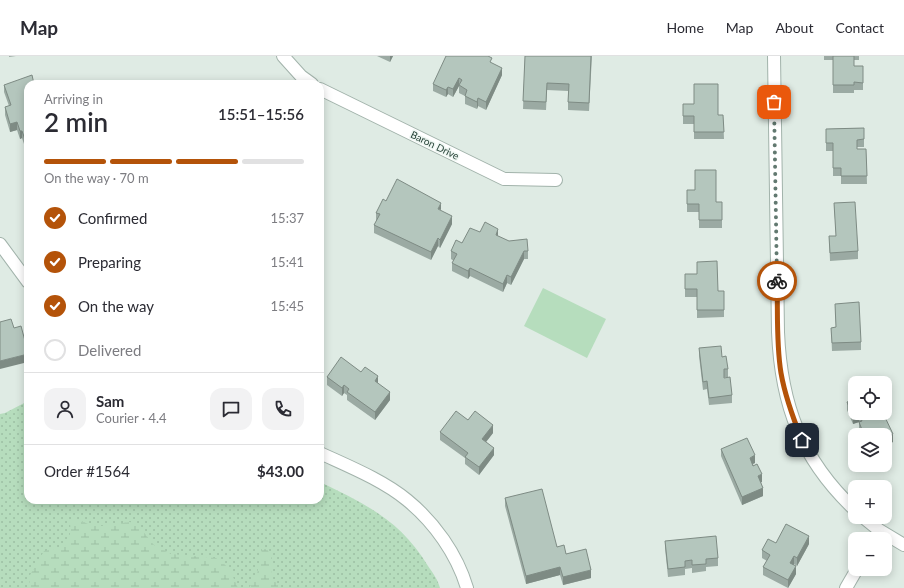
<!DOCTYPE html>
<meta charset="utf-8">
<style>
body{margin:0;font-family:Lato,sans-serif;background:#f2f2f3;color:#2b2b33;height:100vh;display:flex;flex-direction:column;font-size:15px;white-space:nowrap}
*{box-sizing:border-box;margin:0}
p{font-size:13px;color:#7c7c81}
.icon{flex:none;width:22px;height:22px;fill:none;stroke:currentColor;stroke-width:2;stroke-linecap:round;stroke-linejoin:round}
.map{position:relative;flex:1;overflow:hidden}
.panel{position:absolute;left:24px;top:24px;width:300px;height:424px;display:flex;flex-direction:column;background:#fff;border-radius:12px;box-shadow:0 2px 10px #0003}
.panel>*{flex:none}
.tools{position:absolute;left:848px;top:320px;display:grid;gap:8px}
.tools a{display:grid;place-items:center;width:44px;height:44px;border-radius:8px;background:#fff;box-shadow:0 2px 10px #0003;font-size:20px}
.pin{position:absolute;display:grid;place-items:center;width:34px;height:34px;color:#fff;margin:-17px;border-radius:8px;box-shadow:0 2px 6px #0006}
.courier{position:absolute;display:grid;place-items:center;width:40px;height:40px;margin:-20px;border:3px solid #b45309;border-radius:50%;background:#fff;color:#222;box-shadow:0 1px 5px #0007}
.overview em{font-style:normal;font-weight:600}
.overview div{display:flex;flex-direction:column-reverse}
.overview{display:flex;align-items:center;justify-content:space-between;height:68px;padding:0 20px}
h1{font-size:26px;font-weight:600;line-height:30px}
.bar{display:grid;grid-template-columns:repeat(4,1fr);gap:6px 4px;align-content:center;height:48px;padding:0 20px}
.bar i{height:5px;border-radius:3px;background:#e1e1e2}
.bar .active{background:#b45309}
.bar p{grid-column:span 4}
.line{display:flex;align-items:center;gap:10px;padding:0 20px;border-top:1px solid #e1e1e2}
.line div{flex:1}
.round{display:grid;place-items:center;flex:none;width:42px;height:42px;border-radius:12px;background:#f2f2f3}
ol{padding:0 20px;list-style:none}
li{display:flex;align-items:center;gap:12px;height:44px}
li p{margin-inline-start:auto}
li .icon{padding:4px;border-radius:50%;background:#b45309;color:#fff;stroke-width:4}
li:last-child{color:#7c7c81}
li i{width:22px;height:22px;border:2px solid #e1e1e2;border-radius:50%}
header{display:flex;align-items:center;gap:24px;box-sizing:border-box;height:56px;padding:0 20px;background:#fff;border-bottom:1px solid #e1e1e2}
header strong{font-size:19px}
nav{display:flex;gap:22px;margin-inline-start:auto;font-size:14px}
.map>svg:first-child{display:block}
</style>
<header>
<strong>Map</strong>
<nav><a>Home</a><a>Map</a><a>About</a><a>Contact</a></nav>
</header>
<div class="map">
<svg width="904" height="532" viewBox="0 0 904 532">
<defs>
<pattern id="grass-dots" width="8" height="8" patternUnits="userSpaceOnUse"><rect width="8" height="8" fill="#b6ddbd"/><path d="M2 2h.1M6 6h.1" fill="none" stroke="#9cbfa3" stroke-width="1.8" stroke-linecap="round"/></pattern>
<pattern id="wetland-marsh" width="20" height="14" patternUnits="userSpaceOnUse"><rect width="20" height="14" fill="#b6ddbd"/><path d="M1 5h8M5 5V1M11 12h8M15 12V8" fill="none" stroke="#9cbfa3"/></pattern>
</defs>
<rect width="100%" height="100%" fill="#dfebe4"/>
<!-- grass -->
<path fill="url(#grass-dots)" d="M 28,345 L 28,444 L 320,444 L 320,426 C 366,448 401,465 428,510 C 433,517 438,524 440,532 L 0,532 L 0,358 L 5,357 Z"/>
<!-- wetland -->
<g fill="url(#wetland-marsh)">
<path d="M 73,464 L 79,464 L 88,468 L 101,470 L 130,466 L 138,469 L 154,489 L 171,498 L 216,502 L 229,512 L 238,532 L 29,532 L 30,519 L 44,495 L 64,491 C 70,483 71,477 70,467 Z"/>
<path d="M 262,493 L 267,493 L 272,502 L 271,521 L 278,529 L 278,532 L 249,532 L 257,518 Z"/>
</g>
<!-- garden -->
<path fill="#b6ddbd" d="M 543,232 L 606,263 L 587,302 L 524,270 Z"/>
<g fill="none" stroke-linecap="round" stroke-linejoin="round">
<!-- minor casing -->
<g stroke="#a2b3ab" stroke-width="14">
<g id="minor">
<path d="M 283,0 L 301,20 L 312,28"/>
<path d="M 774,0 L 778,276 C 781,349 801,403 855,454"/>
<path d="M 320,33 L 504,123 L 556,124"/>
<path d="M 0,188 L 28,226"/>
<path d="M 320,397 C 348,410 383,424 407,444 C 434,466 457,498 467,532"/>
<path d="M 863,461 L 879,474 L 904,489"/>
<path d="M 846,532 L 857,513"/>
</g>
</g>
<!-- minor -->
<use href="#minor" stroke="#fff" stroke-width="12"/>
</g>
<!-- wall -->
<g fill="#9baaa3">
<path d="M 9,0 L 16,0 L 9,1 Z"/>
<path d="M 377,0 L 393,0 L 390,6 Z"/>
<path d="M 525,0 L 592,0 L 589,55 L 568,54 L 568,35 L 547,34 L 546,54 L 523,53 Z"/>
<path d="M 824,0 L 859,0 L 859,4 L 854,4 L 854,10 L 863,10 L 863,34 L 854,34 L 854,37 L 833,37 L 833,4 L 824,4 Z"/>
<path d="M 492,7 L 502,19 L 486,54 L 478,50 L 477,53 L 465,48 L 465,40 L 459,37 L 459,30 L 453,41 L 448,38 L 446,41 L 433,35 L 433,28 Z"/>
<path d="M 28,28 L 28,96 L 27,97 L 22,82 L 20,83 L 17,74 L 10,76 L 5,59 L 5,51 L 9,50 L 4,36 L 4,29 Z"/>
<path d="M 683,56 L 718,59 L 723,59 L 724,83 L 694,83 L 694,68 L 683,68 Z"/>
<path d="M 864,72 L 864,91 L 857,91 L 857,93 L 866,93 L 867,128 L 841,128 L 841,120 L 833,120 L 833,95 L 826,95 L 826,73 Z"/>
<path d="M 687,134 L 716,146 L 722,146 L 722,172 L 699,172 L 699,156 L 687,156 Z"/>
<path d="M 386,145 L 441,155 L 452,168 L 440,192 L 438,190 L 431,204 L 374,177 L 374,169 L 377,165 L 376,164 L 376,157 Z"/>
<path d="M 834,147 L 858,195 L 858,203 L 830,205 L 829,180 L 836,180 Z"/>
<path d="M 480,176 L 498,180 L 528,195 L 528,203 L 524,203 L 511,229 L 507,227 L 503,236 L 470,220 L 468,223 L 452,215 L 452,207 L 454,205 L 451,203 L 451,195 L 462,187 Z"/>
<path d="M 685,218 L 718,235 L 724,235 L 724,261 L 697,262 L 697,241 L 685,241 Z"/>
<path d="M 835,248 L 861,286 L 861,294 L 832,295 L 831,272 L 836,271 Z"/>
<path d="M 699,292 L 722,301 L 728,313 L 728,321 L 724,321 L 732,339 L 732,347 L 709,349 L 707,333 L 703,334 L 699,300 Z"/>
<path d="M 327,321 L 378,328 L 390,344 L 375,364 L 347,344 L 347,339 L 344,337 L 342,340 L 327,329 Z"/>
<path d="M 847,346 L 883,357 L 893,386 L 885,389 L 885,379 L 861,379 L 859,374 L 859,366 L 853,368 L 847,354 Z"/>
<path d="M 468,364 L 493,377 L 486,386 L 494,399 L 479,419 L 465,408 L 465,402 L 440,384 L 440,376 Z"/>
<path d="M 721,393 L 755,407 L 753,408 L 762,426 L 761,426 L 763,440 L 742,449 L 721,400 Z"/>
<path d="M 505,442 L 557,491 L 566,498 L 591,522 L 563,529 L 560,519 L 526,528 L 505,450 Z"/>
<path d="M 665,485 L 718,502 L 718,510 L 706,511 L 706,515 L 692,517 L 692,512 L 685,513 L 685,519 L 668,521 L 665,492 Z"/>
<path d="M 776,487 L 809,488 L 797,510 L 794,508 L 794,509 L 796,518 L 788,532 L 763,519 L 763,511 L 767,505 L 762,502 L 762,494 Z"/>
</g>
<!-- shaded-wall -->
<g fill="#7e8b84">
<path d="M 390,0 L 393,0 L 390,6 Z"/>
<path d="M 502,12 L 502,19 L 486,54 L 486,46 Z"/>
<path d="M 459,22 L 459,30 L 453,41 L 453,33 Z"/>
<path d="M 448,31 L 448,38 L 446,41 L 446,34 Z"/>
<path d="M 478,42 L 478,50 L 477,53 L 477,46 Z"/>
<path d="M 17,66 L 17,74 L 10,76 L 10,68 Z"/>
<path d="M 20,75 L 22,75 L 22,82 L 20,83 Z"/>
<path d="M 28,88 L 28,96 L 27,97 L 27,89 Z"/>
<path d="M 441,147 L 441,154 L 438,153 Z"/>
<path d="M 452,160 L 452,168 L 440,192 L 440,184 Z"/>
<path d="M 498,173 L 498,181 L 496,179 Z"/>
<path d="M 438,182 L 438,190 L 431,204 L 431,196 Z"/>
<path d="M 524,195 L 524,203 L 511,229 L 511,221 Z"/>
<path d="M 470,212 L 470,220 L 468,223 L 468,215 Z"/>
<path d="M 507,219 L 507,227 L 503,236 L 503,228 Z"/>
<path d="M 28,298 L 28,306 L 0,313 L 0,305 Z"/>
<path d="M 378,320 L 378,328 L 375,325 Z"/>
<path d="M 344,329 L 344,337 L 342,340 L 342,332 Z"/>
<path d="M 390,336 L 390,344 L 375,364 L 375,356 Z"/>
<path d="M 859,358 L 859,366 L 853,368 L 853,360 Z"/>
<path d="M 493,369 L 493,377 L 482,391 L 482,383 Z"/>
<path d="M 893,378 L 893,386 L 885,389 L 885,382 Z"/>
<path d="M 494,392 L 494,399 L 479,419 L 479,411 Z"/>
<path d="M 755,399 L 755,407 L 750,409 L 750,402 Z"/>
<path d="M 762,418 L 762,426 L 758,427 L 758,420 Z"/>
<path d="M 763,432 L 763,440 L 742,449 L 742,441 Z"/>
<path d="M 809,480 L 809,488 L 797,510 L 797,502 Z"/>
<path d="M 794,500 L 794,508 L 790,515 L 790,507 Z"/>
<path d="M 796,510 L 796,518 L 788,532 L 788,524 Z"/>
<path d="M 560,511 L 560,519 L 526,528 L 526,520 Z"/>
<path d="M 591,514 L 591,522 L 563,529 L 563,521 Z"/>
</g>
<!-- building -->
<g fill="#b4c6bd" stroke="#7e8b84">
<path d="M 446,0 L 488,0 L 492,2 L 490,6 L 502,12 L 486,46 L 478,42 L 477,46 L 465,40 L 467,34 L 459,29 L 462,24 L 459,22 L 453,33 L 448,31 L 446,34 L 433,28 Z"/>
<path d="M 525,0 L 591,0 L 589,47 L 568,46 L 569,28 L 547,27 L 546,46 L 523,45 Z"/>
<path d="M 833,0 L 854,0 L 854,10 L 863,10 L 863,27 L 854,26 L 854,29 L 833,29 Z"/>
<path d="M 32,19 L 34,28 L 28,28 L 28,88 L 27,89 L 22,75 L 20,75 L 17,66 L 10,68 L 5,51 L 11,49 L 4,29 Z"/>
<path d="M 694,28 L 718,28 L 718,59 L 723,59 L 724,76 L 694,76 L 694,60 L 683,60 L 683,48 L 694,48 Z"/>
<path d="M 864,72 L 864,83 L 857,84 L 857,93 L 866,93 L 867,120 L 841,120 L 841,112 L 833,112 L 833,87 L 826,87 L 826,73 Z"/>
<path d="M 695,114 L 716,114 L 716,146 L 722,146 L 722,164 L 699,164 L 699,148 L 687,148 L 687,134 L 695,134 Z"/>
<path d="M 397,123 L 441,147 L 438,153 L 452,160 L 440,184 L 438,182 L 431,196 L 374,169 L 380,158 L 376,157 L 383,143 L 386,145 Z"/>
<path d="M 855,146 L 858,195 L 830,197 L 829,180 L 836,180 L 834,147 Z"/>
<path d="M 485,166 L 498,173 L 496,179 L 509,185 L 527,183 L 528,195 L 524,195 L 511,221 L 507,219 L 503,228 L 470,212 L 468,215 L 452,207 L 457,198 L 451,195 L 456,184 L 462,187 L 470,172 L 480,176 Z"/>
<path d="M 717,205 L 718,235 L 724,235 L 724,254 L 697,254 L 697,233 L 685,233 L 685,218 L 697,218 L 697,206 Z"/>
<path d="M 859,246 L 861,286 L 832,287 L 831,272 L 836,271 L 835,248 Z"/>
<path d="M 11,263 L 14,272 L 21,270 L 28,296 L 28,298 L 0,305 L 0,266 Z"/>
<path d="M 721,290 L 722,301 L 726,300 L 728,313 L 724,313 L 724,322 L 730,321 L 732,339 L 709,342 L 707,325 L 703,326 L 699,292 Z"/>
<path d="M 341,301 L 361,316 L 365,311 L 378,320 L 375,325 L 390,336 L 375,356 L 347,336 L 349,333 L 344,329 L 342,332 L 327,321 Z"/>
<path d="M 855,343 L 855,357 L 883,357 L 893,378 L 885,382 L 885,379 L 864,379 L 859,366 L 862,365 L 859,358 L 853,360 L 847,346 Z"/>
<path d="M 456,355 L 468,364 L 475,355 L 493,369 L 482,383 L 494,392 L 479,411 L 465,401 L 468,397 L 440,376 Z"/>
<path d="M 747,382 L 755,399 L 750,402 L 753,410 L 757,408 L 762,418 L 758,420 L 763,432 L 742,441 L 721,393 Z"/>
<path d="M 542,433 L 557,491 L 564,489 L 566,498 L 586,493 L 591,514 L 563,521 L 560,511 L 526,520 L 505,442 Z"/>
<path d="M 786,468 L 809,480 L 797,502 L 794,500 L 790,507 L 796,510 L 788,524 L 763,511 L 770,499 L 762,494 L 768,483 L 776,487 Z"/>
<path d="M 716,480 L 718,502 L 706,503 L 706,508 L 692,509 L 692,504 L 685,505 L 685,511 L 668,513 L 665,485 Z"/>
</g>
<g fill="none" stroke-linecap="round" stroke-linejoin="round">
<!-- done -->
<path stroke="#627970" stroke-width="4" stroke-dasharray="0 7.2" d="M 774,46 L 777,225"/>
<!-- route -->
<path stroke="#b45309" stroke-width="5" d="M 777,225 C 778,255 776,287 781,317 C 785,340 793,362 802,384"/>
</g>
<g text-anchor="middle" stroke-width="3" stroke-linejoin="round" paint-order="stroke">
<!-- street labels -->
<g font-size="10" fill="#1f3c31" stroke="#eff7f3">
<text transform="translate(435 89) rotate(26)" y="4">Baron Drive</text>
</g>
</g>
</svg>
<div class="tools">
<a><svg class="icon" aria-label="locate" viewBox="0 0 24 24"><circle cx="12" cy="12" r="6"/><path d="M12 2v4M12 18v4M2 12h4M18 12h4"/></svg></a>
<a><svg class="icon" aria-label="layers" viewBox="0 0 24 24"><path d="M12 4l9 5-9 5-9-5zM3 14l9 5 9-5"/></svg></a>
<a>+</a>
<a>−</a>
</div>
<div class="pin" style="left:774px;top:46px;background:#ea580c"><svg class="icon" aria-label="bag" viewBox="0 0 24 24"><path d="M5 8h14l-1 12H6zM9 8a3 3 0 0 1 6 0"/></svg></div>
<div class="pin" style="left:802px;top:384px;background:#1f2937"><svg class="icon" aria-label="home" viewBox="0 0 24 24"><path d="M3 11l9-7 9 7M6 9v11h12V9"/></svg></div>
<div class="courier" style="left:777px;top:225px"><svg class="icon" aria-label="bike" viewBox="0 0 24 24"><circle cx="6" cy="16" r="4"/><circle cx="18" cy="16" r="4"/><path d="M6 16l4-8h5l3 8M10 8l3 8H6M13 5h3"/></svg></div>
<section class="panel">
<div class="overview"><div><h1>2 min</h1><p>Arriving in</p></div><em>15:51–15:56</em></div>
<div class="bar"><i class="active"></i><i class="active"></i><i class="active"></i><i></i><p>On the way · 70 m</p></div>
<ol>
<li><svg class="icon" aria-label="check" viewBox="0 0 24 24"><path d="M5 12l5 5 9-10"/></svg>Confirmed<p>15:37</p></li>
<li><svg class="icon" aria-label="check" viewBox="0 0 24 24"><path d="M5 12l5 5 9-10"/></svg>Preparing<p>15:41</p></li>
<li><svg class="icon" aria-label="check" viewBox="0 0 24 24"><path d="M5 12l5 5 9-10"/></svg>On the way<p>15:45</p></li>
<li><i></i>Delivered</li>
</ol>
<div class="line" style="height:72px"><a class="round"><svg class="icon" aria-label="person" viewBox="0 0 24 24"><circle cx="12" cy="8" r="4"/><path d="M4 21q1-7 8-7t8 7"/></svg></a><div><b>Sam</b><p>Courier · 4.4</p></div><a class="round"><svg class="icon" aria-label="chat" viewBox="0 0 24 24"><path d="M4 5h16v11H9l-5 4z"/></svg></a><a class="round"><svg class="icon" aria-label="phone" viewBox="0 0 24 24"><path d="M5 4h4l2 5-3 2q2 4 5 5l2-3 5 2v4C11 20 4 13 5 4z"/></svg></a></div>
<div class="line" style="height:52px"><div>Order #1564</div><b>$43.00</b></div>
</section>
</div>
